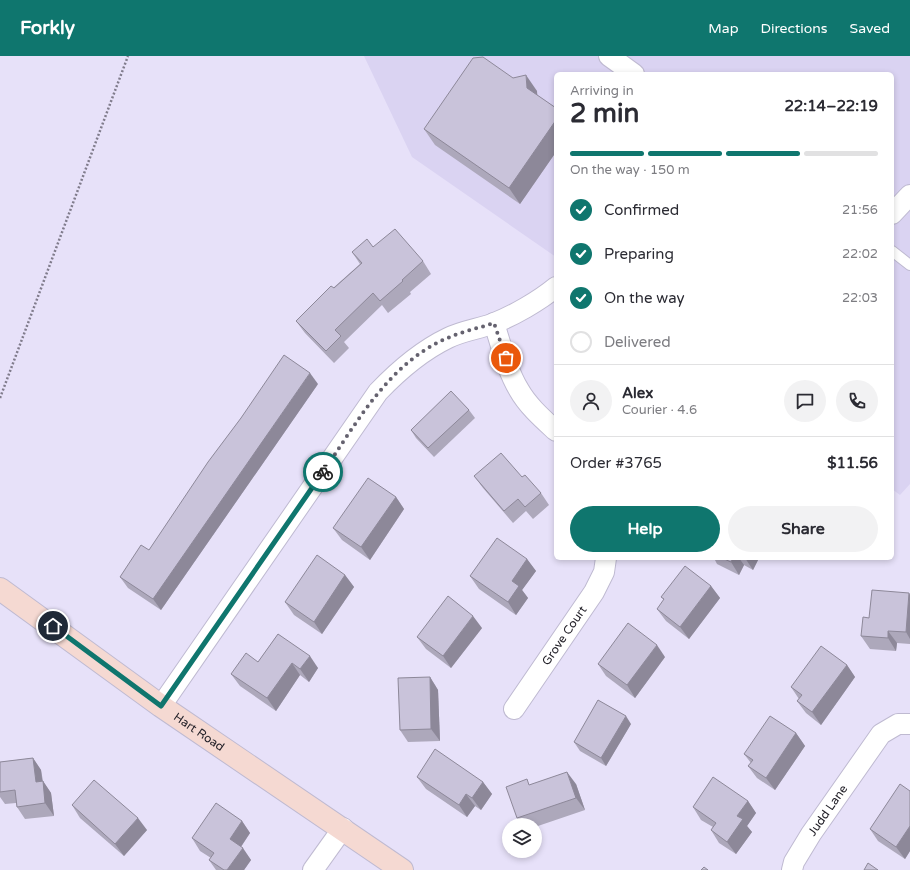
<!DOCTYPE html>
<meta charset="utf-8">
<style>
body{margin:0;font-family:"Varela Round",sans-serif;background:#f2f2f3;color:#2b2b33;height:100vh;display:flex;flex-direction:column;font-size:15px;white-space:nowrap}
*{box-sizing:border-box;margin:0}
p{font-size:13px;color:#7c7c81}
.icon{flex:none;width:22px;height:22px;fill:none;stroke:currentColor;stroke-width:2;stroke-linecap:round;stroke-linejoin:round}
.map{position:relative;flex:1;overflow:hidden}
.details{position:absolute;left:554px;top:16px;width:340px;height:488px;display:flex;flex-direction:column;background:#fff;border-radius:6px;box-shadow:0 2px 6px #0003}
.details>*{flex:none}
.buttons{position:absolute;left:502px;top:762px;display:grid;gap:8px}
.buttons a{display:grid;place-items:center;width:40px;height:40px;border-radius:50%;background:#fff;box-shadow:0 2px 6px #0003;font-size:20px}
.pin{position:absolute;display:grid;place-items:center;width:34px;height:34px;color:#fff;margin:-17px;border:2px solid #fff;border-radius:50%;box-shadow:0 1px 4px #0007}
.courier{position:absolute;display:grid;place-items:center;width:40px;height:40px;margin:-20px;border:3px solid #0f766e;border-radius:50%;background:#fff;color:#222;box-shadow:0 1px 5px #0007}
.overview em{font-style:normal;font-weight:800}
.overview div{display:flex;flex-direction:column-reverse}
.overview{display:flex;align-items:center;justify-content:space-between;height:68px;padding:0 16px}
h1{font-size:26px;font-weight:800;line-height:30px}
.bar{display:grid;grid-template-columns:repeat(4,1fr);gap:6px 4px;align-content:center;height:48px;padding:0 16px}
.bar i{height:5px;border-radius:3px;background:#e1e1e2}
.bar .selected{background:#0f766e}
.bar p{grid-column:span 4}
.line{display:flex;align-items:center;gap:10px;padding:0 16px;border-top:1px solid #e1e1e2}
.line div{flex:1}
.round{display:grid;place-items:center;flex:none;width:42px;height:42px;border-radius:21px;background:#f2f2f3}
ol{padding:0 16px;list-style:none}
li{display:flex;align-items:center;gap:12px;height:44px}
li p{margin-inline-start:auto}
li .icon{padding:4px;border-radius:50%;background:#0f766e;color:#fff;stroke-width:4}
li:last-child{color:#7c7c81}
li i{width:22px;height:22px;border:2px solid #e1e1e2;border-radius:50%}
.primary-button{display:flex;gap:8px;margin-top:auto;padding:8px 16px}
.primary-button a{flex:1;height:46px;border-radius:24px;background:#0f766e;color:#fff;font-size:16px;font-weight:800;line-height:46px;text-align:center}
.primary-button a+a{background:#f2f2f3;color:#2b2b33}
header{display:flex;align-items:center;gap:24px;box-sizing:border-box;height:56px;padding:0 20px;background:#0f766e;color:#fff}
header strong{font-size:19px}
nav{display:flex;gap:22px;margin-inline-start:auto;font-size:14px}
.map>svg:first-child{display:block}
</style>
<header>
<strong>Forkly</strong>
<nav><a>Map</a><a>Directions</a><a>Saved</a></nav>
</header>
<div class="map">
<svg width="910" height="814" viewBox="0 0 910 814">
<rect width="100%" height="100%" fill="#e7e1f9"/>
<!-- built -->
<path fill="#dad3f2" d="M 364,0 L 910,0 L 910,428 L 900,439 L 892,433 L 892,18 L 556,18 L 556,201 L 412,101 Z"/>
<g fill="none" stroke-linecap="round" stroke-linejoin="round">
<!-- lane casing -->
<g stroke="#bfbad1" stroke-width="12">
<path id="lane" d="M 892,195 L 910,209"/>
</g>
<!-- street casing -->
<g stroke="#bfbad1" stroke-width="22">
<g id="street">
<path d="M 609,0 L 634,18"/>
<path d="M 892,158 L 910,139"/>
<path d="M 494,267 C 501,289 507,314 519,334 C 528,350 543,363 556,375"/>
<path d="M 161,650 L 378,336 C 399,314 421,295 448,282 C 462,275 478,273 492,268 C 513,260 539,245 556,231"/>
<path id="s1" d="M 514,653 L 594,536 L 604,516 L 606,502"/>
<path d="M 313,814 L 343,772"/>
<path id="s2" d="M 792,814 L 794,806 L 811,778 L 881,678 L 898,668 L 910,668"/>
</g>
</g>
<!-- secondary casing -->
<g stroke="#bfbad1" stroke-width="24">
<g id="secondary">
<path id="s3" d="M 0,533 L 161,650 L 402,814"/>
</g>
</g>
<!-- path -->
<path stroke="#807c8c" stroke-width="2.5" stroke-dasharray="2 2" stroke-linecap="butt" d="M 0,342 L 128,0"/>
<!-- lane -->
<use href="#lane" stroke="#fff" stroke-width="10"/>
<!-- street -->
<use href="#street" stroke="#fff" stroke-width="20"/>
<!-- secondary -->
<use href="#secondary" stroke="#f5d9d2" stroke-width="22"/>
</g>
<!-- wall -->
<g fill="#ada8bb">
<path d="M 513,22 L 537,35 L 537,39 L 556,52 L 556,96 L 520,148 L 435,89 L 424,73 Z"/>
<path d="M 373,191 L 423,205 L 431,218 L 410,236 L 411,238 L 388,257 L 382,249 L 344,286 L 349,292 L 334,307 L 305,277 L 296,265 L 360,208 L 352,196 Z"/>
<path d="M 318,328 L 161,554 L 128,532 L 120,521 L 149,494 Z"/>
<path d="M 469,354 L 475,362 L 434,401 L 416,382 L 411,374 Z"/>
<path d="M 474,420 L 522,421 L 541,437 L 549,449 L 533,463 L 526,455 L 513,467 L 483,432 Z"/>
<path d="M 396,441 L 404,453 L 370,504 L 342,484 L 333,472 Z"/>
<path d="M 714,502 L 759,502 L 753,514 L 744,509 L 739,519 L 717,508 Z"/>
<path d="M 527,503 L 536,515 L 522,534 L 528,542 L 516,559 L 479,533 L 470,520 Z"/>
<path d="M 345,519 L 354,531 L 322,578 L 294,559 L 285,546 Z"/>
<path d="M 711,530 L 720,542 L 689,583 L 666,565 L 657,553 L 664,544 L 661,541 Z"/>
<path d="M 909,537 L 910,539 L 910,588 L 897,587 L 896,595 L 870,593 L 861,580 L 869,562 Z"/>
<path d="M 482,572 L 451,612 L 426,593 L 417,581 Z"/>
<path d="M 278,578 L 318,612 L 309,626 L 300,619 L 276,655 L 240,630 L 231,618 L 258,606 Z"/>
<path d="M 665,601 L 635,642 L 606,620 L 598,608 Z"/>
<path d="M 847,609 L 855,621 L 821,669 L 806,657 L 797,645 L 799,643 L 791,631 Z"/>
<path d="M 430,621 L 438,634 L 440,685 L 408,686 L 400,674 Z"/>
<path d="M 631,668 L 606,710 L 580,695 L 574,686 Z"/>
<path d="M 796,677 L 805,690 L 775,734 L 757,722 L 748,710 L 751,707 L 744,698 Z"/>
<path d="M 33,702 L 41,714 L 43,725 L 51,737 L 54,760 L 25,763 L 17,751 L 16,747 L 5,748 L 0,741 L 0,706 Z"/>
<path d="M 417,721 L 483,726 L 492,738 L 481,754 L 475,750 L 467,761 L 426,733 Z"/>
<path d="M 531,728 L 576,728 L 585,754 L 535,771 L 535,769 L 521,769 L 517,762 Z"/>
<path d="M 910,735 L 910,795 L 905,803 L 878,785 L 870,773 Z"/>
<path d="M 748,745 L 756,757 L 747,770 L 752,776 L 736,798 L 719,787 L 711,774 L 713,771 L 701,764 L 693,751 Z"/>
<path d="M 72,749 L 147,774 L 124,800 L 80,762 Z"/>
<path d="M 242,765 L 250,777 L 241,791 L 251,804 L 244,814 L 216,814 L 209,804 L 211,802 L 200,795 L 192,782 Z"/>
</g>
<!-- shaded-wall -->
<g fill="#8d8899">
<path d="M 526,19 L 537,35 L 538,48 L 527,32 Z"/>
<path d="M 556,64 L 556,96 L 520,148 L 509,132 Z"/>
<path d="M 310,317 L 318,328 L 161,554 L 153,543 Z"/>
<path d="M 396,441 L 404,453 L 370,504 L 361,491 Z"/>
<path d="M 733,502 L 739,502 L 744,509 L 739,519 L 731,506 Z"/>
<path d="M 745,502 L 759,502 L 753,514 Z"/>
<path d="M 527,503 L 536,515 L 522,534 L 528,542 L 516,559 L 508,546 L 512,525 Z"/>
<path d="M 345,519 L 354,531 L 322,578 L 314,566 Z"/>
<path d="M 711,530 L 720,542 L 689,583 L 680,571 Z"/>
<path d="M 909,537 L 910,539 L 910,583 L 906,576 Z"/>
<path d="M 473,560 L 482,572 L 451,612 L 443,600 Z"/>
<path d="M 888,575 L 897,587 L 896,595 L 888,582 Z"/>
<path d="M 657,589 L 665,601 L 635,642 L 627,629 Z"/>
<path d="M 310,600 L 318,612 L 309,626 L 300,613 Z"/>
<path d="M 292,607 L 300,619 L 276,655 L 267,642 Z"/>
<path d="M 847,609 L 855,621 L 821,669 L 812,656 Z"/>
<path d="M 430,621 L 438,634 L 440,685 L 431,673 Z"/>
<path d="M 626,660 L 631,668 L 606,710 L 601,702 Z"/>
<path d="M 796,677 L 805,690 L 775,734 L 766,722 Z"/>
<path d="M 33,702 L 41,714 L 43,731 L 43,725 L 51,737 L 54,760 L 45,747 L 36,726 Z"/>
<path d="M 567,716 L 576,728 L 585,754 L 576,742 Z"/>
<path d="M 483,726 L 492,738 L 481,754 L 472,742 Z"/>
<path d="M 466,738 L 475,750 L 467,761 L 459,749 Z"/>
<path d="M 748,745 L 756,757 L 747,770 L 752,776 L 736,798 L 727,786 L 737,760 Z"/>
<path d="M 138,762 L 147,774 L 124,800 L 115,788 Z"/>
<path d="M 242,765 L 250,777 L 238,795 L 230,783 Z"/>
<path d="M 910,770 L 910,795 L 905,803 L 896,791 Z"/>
<path d="M 243,792 L 251,804 L 244,814 L 227,814 Z"/>
</g>
<!-- building -->
<g fill="#c9c3da" stroke="#8d8899">
<path d="M 483,1 L 513,22 L 526,19 L 527,32 L 556,52 L 556,64 L 509,132 L 424,73 L 473,2 Z"/>
<path d="M 395,173 L 423,205 L 402,224 L 403,225 L 380,245 L 373,237 L 335,274 L 341,280 L 326,295 L 296,265 L 331,230 L 334,232 L 362,207 L 352,196 L 367,183 L 373,191 Z"/>
<path d="M 284,299 L 310,317 L 153,543 L 120,521 L 141,489 L 149,494 L 208,406 L 241,362 Z"/>
<path d="M 451,335 L 469,354 L 428,392 L 411,374 Z"/>
<path d="M 501,397 L 522,421 L 525,419 L 541,437 L 525,451 L 518,443 L 504,455 L 474,420 Z"/>
<path d="M 368,422 L 396,441 L 361,491 L 333,472 Z"/>
<path d="M 497,482 L 527,503 L 512,525 L 519,530 L 508,546 L 470,520 Z"/>
<path d="M 317,499 L 345,519 L 314,566 L 285,546 Z"/>
<path d="M 722,502 L 733,502 L 731,506 Z"/>
<path d="M 685,510 L 711,530 L 680,571 L 657,553 L 664,543 L 661,541 Z"/>
<path d="M 872,534 L 909,537 L 906,576 L 888,575 L 888,582 L 861,580 L 863,561 L 869,562 Z"/>
<path d="M 448,540 L 473,560 L 443,600 L 417,581 Z"/>
<path d="M 628,567 L 657,589 L 627,629 L 598,608 Z"/>
<path d="M 278,578 L 310,600 L 300,613 L 292,607 L 267,642 L 231,618 L 246,597 L 258,606 Z"/>
<path d="M 821,590 L 847,609 L 812,656 L 797,645 L 802,639 L 791,631 Z"/>
<path d="M 430,621 L 431,673 L 400,674 L 398,622 Z"/>
<path d="M 598,644 L 626,660 L 601,702 L 574,686 Z"/>
<path d="M 770,660 L 796,677 L 766,722 L 748,710 L 753,704 L 744,698 Z"/>
<path d="M 435,693 L 483,726 L 472,742 L 466,738 L 459,749 L 417,721 Z"/>
<path d="M 33,702 L 36,726 L 43,725 L 45,747 L 17,751 L 15,734 L 0,736 L 0,706 Z"/>
<path d="M 567,716 L 576,742 L 517,762 L 506,731 L 527,723 L 529,729 Z"/>
<path d="M 713,721 L 748,745 L 737,760 L 743,763 L 727,786 L 711,774 L 716,767 L 693,751 Z"/>
<path d="M 94,724 L 138,762 L 115,788 L 72,749 Z"/>
<path d="M 900,728 L 910,735 L 910,770 L 896,791 L 870,773 Z"/>
<path d="M 216,747 L 242,765 L 230,783 L 243,792 L 227,814 L 224,814 L 209,804 L 214,797 L 192,782 Z"/>
<path d="M 868,807 L 878,814 L 864,814 Z"/>
<path d="M 704,811 L 708,814 L 701,814 Z"/>
</g>
<g fill="none" stroke-linecap="round" stroke-linejoin="round">
<!-- done -->
<path stroke="#65626f" stroke-width="4" stroke-dasharray="0 7.2" d="M 323,416 C 358,365 390,305 450,281 C 464,275 479,272 494,267 L 506,302"/>
<!-- route -->
<path stroke="#0f766e" stroke-width="5" d="M 53,570 L 161,650 L 323,416"/>
</g>
<g text-anchor="middle" stroke-width="3.5" stroke-linejoin="round" paint-order="stroke">
<!-- street labels -->
<g font-size="12" fill="#1f1d25" stroke="#fff">
<text dy="4" stroke="none"><textPath href="#s1" startOffset="89">Grove Court</textPath></text>
<text dy="4" stroke="none"><textPath href="#s3" startOffset="245">Hart Road</textPath></text>
<text dy="4" stroke="none"><textPath href="#s2" startOffset="70">Judd Lane</textPath></text>
</g>
</g>
</svg>
<div class="buttons">
<a><svg class="icon" aria-label="layers" viewBox="0 0 24 24"><path d="M12 4l9 5-9 5-9-5zM3 14l9 5 9-5"/></svg></a>
</div>
<div class="pin" style="left:506px;top:302px;background:#ea580c"><svg class="icon" aria-label="bag" viewBox="0 0 24 24"><path d="M5 8h14l-1 12H6zM9 8a3 3 0 0 1 6 0"/></svg></div>
<div class="pin" style="left:53px;top:570px;background:#1f2937"><svg class="icon" aria-label="home" viewBox="0 0 24 24"><path d="M3 11l9-7 9 7M6 9v11h12V9"/></svg></div>
<div class="courier" style="left:323px;top:416px"><svg class="icon" aria-label="bike" viewBox="0 0 24 24"><circle cx="6" cy="16" r="4"/><circle cx="18" cy="16" r="4"/><path d="M6 16l4-8h5l3 8M10 8l3 8H6M13 5h3"/></svg></div>
<section class="details">
<div class="overview"><div><h1>2 min</h1><p>Arriving in</p></div><em>22:14–22:19</em></div>
<div class="bar"><i class="selected"></i><i class="selected"></i><i class="selected"></i><i></i><p>On the way · 150 m</p></div>
<ol>
<li><svg class="icon" aria-label="check" viewBox="0 0 24 24"><path d="M5 12l5 5 9-10"/></svg>Confirmed<p>21:56</p></li>
<li><svg class="icon" aria-label="check" viewBox="0 0 24 24"><path d="M5 12l5 5 9-10"/></svg>Preparing<p>22:02</p></li>
<li><svg class="icon" aria-label="check" viewBox="0 0 24 24"><path d="M5 12l5 5 9-10"/></svg>On the way<p>22:03</p></li>
<li><i></i>Delivered</li>
</ol>
<div class="line" style="height:72px"><a class="round"><svg class="icon" aria-label="person" viewBox="0 0 24 24"><circle cx="12" cy="8" r="4"/><path d="M4 21q1-7 8-7t8 7"/></svg></a><div><b>Alex</b><p>Courier · 4.6</p></div><a class="round"><svg class="icon" aria-label="chat" viewBox="0 0 24 24"><path d="M4 5h16v11H9l-5 4z"/></svg></a><a class="round"><svg class="icon" aria-label="phone" viewBox="0 0 24 24"><path d="M5 4h4l2 5-3 2q2 4 5 5l2-3 5 2v4C11 20 4 13 5 4z"/></svg></a></div>
<div class="line" style="height:52px"><div>Order #3765</div><b>$11.56</b></div>
<div class="primary-button"><a>Help</a><a>Share</a></div>
</section>
</div>
